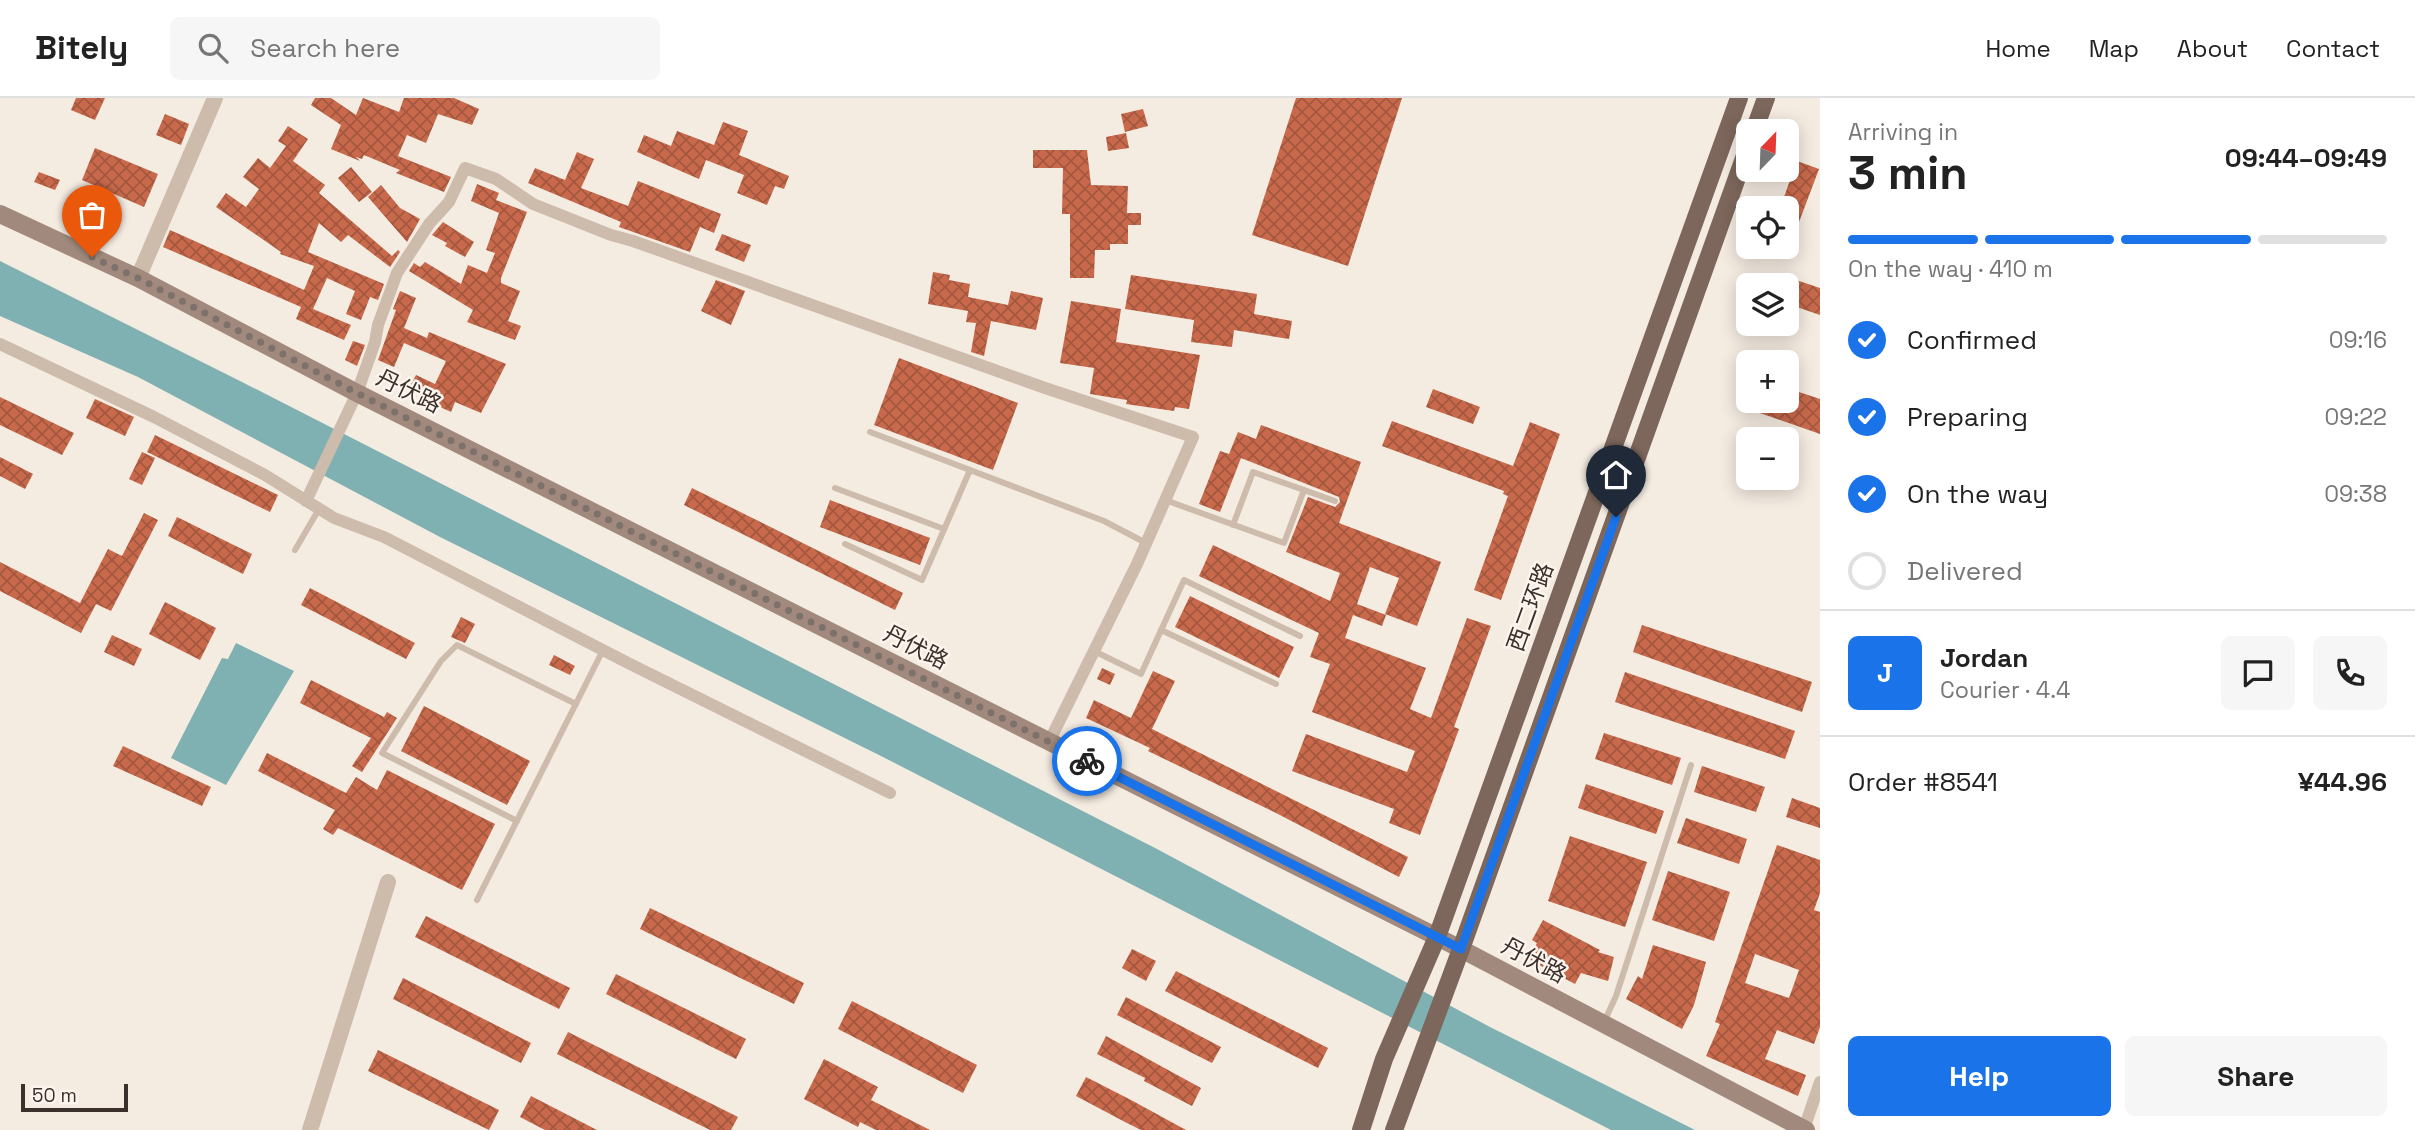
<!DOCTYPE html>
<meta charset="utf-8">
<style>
body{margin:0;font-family:"Space Grotesk","Noto Sans SC",sans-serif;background:#f6f6f6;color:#222;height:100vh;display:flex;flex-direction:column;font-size:26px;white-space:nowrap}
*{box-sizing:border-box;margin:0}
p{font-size:23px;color:#767676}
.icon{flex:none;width:38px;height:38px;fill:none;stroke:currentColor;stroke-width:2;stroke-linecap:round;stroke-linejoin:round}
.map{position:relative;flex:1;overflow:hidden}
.sheet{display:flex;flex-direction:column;background:#fff;width:595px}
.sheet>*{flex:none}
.needle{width:46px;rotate:23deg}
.buttons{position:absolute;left:1736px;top:21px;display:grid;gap:14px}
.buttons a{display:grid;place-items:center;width:63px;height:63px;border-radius:10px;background:#fff;box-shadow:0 4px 18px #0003;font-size:35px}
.scale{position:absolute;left:21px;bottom:18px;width:107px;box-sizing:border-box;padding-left:7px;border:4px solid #3b302b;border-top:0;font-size:19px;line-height:24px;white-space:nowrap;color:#3b302b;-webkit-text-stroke:5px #fbf5ee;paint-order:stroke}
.pin{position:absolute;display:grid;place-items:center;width:60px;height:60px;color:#fff;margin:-72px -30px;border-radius:50% 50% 50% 0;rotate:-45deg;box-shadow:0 0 7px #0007}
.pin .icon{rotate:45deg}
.courier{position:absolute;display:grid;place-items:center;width:70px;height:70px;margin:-35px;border:5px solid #1a73e8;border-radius:50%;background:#fff;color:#222;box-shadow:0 2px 9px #0007}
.summary em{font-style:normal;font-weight:700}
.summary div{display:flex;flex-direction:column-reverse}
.summary{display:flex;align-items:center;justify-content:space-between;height:119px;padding:0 28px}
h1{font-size:46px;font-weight:700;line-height:52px}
.bar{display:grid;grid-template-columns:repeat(4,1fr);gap:10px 7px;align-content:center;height:84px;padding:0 28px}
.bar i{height:9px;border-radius:5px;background:#e0e0e0}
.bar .on{background:#1a73e8}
.bar p{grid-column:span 4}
.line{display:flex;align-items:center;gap:18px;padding:0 28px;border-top:2px solid #e0e0e0}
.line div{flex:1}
.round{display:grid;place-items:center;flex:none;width:74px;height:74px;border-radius:10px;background:#f6f6f6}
ol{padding:0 28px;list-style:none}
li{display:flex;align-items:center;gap:21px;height:77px}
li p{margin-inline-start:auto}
li .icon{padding:7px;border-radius:50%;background:#1a73e8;color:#fff;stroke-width:4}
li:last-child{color:#767676}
li i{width:38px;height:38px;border:4px solid #e0e0e0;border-radius:50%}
.primary-button{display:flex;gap:14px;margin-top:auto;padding:14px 28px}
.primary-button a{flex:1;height:80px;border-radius:10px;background:#1a73e8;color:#fff;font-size:28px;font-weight:700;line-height:80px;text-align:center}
.primary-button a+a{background:#f6f6f6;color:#222}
header{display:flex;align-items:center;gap:42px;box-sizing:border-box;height:98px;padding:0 35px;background:#fff;border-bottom:2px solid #e0e0e0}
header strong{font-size:33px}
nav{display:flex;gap:38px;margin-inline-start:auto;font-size:24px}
.search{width:490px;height:63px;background:#f6f6f6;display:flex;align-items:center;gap:18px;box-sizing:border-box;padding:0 24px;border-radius:10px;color:#767676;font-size:26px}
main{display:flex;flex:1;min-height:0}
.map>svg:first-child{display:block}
</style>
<header>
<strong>Bitely</strong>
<div class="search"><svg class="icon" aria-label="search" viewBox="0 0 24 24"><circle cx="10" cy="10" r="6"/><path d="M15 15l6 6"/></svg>Search here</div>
<nav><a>Home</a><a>Map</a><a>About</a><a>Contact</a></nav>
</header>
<main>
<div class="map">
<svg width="1820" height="1032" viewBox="0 0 1820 1032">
<defs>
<pattern id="building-cross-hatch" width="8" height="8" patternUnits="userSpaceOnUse" patternTransform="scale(1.75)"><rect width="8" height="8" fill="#c8694b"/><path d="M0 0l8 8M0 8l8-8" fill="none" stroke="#a4573f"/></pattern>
</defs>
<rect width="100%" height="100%" fill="#f4ebe1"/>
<!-- water -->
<g fill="#7fb0b2">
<path d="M 0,163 L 242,284 L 1157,751 L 1490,929 L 1695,1032 L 1611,1032 L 881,658 L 440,439 L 138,279 L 0,218 Z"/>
<path d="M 236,545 L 294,573 L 226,687 L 171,660 L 222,560 L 228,561 Z"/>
</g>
<!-- building -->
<g fill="url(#building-cross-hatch)" fill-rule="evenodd">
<path d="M 76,0 L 105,0 L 95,22 L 71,12 Z"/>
<path d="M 315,0 L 331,0 L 356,17 L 363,0 L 399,14 L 404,0 L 454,0 L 479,11 L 472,27 L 438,16 L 426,45 L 407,37 L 398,58 L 451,79 L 444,94 L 396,75 L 400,72 L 364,57 L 362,61 L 356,59 L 360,63 L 331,51 L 341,27 L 311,7 Z"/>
<path d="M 1296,0 L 1402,0 L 1348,168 L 1252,137 Z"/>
<path d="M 1143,11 L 1148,28 L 1125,34 L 1121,16 Z"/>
<path d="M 165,16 L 189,26 L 181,47 L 156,37 Z"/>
<path d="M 723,24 L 748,33 L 739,57 L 789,78 L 784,91 L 775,88 L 767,107 L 737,95 L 744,77 L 706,62 L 699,81 L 637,54 L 644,37 L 671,48 L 677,33 L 714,47 Z"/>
<path d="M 288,28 L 308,41 L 293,63 L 325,87 L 319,95 L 392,158 L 398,152 L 400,154 L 390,169 L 348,137 L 341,144 L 319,125 L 308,154 L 384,186 L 378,202 L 370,199 L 361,222 L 346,216 L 355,193 L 327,180 L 313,211 L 351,227 L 344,242 L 296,221 L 301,209 L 163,149 L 170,132 L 304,192 L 314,168 L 280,156 L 281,154 L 216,109 L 226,95 L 246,109 L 259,91 L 243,79 L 258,60 L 270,70 L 286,48 L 278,43 Z"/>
<path d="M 1126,35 L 1129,50 L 1108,53 L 1106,39 Z"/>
<path d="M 95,50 L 158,76 L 144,109 L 82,82 Z"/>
<path d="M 1033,52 L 1087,52 L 1091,87 L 1128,88 L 1127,115 L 1141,115 L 1141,127 L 1128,127 L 1128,146 L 1110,146 L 1110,152 L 1095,152 L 1094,180 L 1070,180 L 1070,116 L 1062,116 L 1063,70 L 1033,70 Z"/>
<path d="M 577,54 L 594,61 L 581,90 L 628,108 L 638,83 L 721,116 L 714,135 L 700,129 L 690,154 L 619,129 L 621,124 L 528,85 L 535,70 L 565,82 Z"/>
<path d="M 1797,63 L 1819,71 L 1796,132 L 1787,128 L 1787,110 L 1780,110 Z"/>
<path d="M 351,69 L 372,94 L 359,104 L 338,80 Z"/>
<path d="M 39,74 L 60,82 L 55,92 L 34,84 Z"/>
<path d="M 477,86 L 499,95 L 496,102 L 527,114 L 501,180 L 501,185 L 520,193 L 508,223 L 521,228 L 515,242 L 467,224 L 473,212 L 409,173 L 414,165 L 420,169 L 425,164 L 461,186 L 468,167 L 487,175 L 495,155 L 486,152 L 499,115 L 471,103 Z"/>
<path d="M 381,87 L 400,110 L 420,121 L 407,144 L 368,99 Z"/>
<path d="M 443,124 L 474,144 L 465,159 L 445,148 L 447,145 L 432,137 Z"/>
<path d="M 722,136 L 751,147 L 744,164 L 715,152 Z"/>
<path d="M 933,174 L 950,177 L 949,182 L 970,186 L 968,199 L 1008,207 L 1011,193 L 1043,200 L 1036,232 L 991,223 L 984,258 L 971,254 L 976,225 L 966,224 L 968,213 L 928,206 Z"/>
<path d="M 1131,177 L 1257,196 L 1254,216 L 1292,223 L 1289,241 L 1234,232 L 1232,249 L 1191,244 L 1194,222 L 1125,211 Z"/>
<path d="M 716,182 L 745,193 L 731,227 L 701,213 Z"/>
<path d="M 1796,182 L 1820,190 L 1820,217 L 1788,206 Z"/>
<path d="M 400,193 L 416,200 L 404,230 L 427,240 L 429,234 L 506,266 L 481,315 L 455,304 L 451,314 L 427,303 L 428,299 L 409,290 L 416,277 L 435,286 L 446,263 L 404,245 L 394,269 L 378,262 L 396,212 L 393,211 Z"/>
<path d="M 1071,203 L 1121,211 L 1116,244 L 1200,257 L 1189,311 L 1175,309 L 1174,313 L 1126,306 L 1127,302 L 1090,296 L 1094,270 L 1060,265 Z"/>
<path d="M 353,243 L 365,247 L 357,268 L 345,262 Z"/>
<path d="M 899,260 L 1018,305 L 993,372 L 874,327 Z"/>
<path d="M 1787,290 L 1820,301 L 1820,336 L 1754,313 L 1758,303 L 1787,303 Z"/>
<path d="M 1433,291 L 1480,309 L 1473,326 L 1426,309 Z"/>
<path d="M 0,299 L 74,335 L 62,357 L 0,327 Z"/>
<path d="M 95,301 L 134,319 L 125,338 L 86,320 Z"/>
<path d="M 1392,323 L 1513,368 L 1530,324 L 1560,336 L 1501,502 L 1474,492 L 1508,398 L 1503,396 L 1504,393 L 1382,348 Z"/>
<path d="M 1261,327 L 1361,364 L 1339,425 L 1441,464 L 1417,528 L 1385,516 L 1399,480 L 1370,469 L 1357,506 L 1386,517 L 1382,528 L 1353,517 L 1345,540 L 1426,570 L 1410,611 L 1431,620 L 1467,520 L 1491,528 L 1454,629 L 1459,631 L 1420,737 L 1389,725 L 1394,711 L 1292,673 L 1306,636 L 1407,674 L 1415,653 L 1312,614 L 1330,566 L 1310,559 L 1319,535 L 1199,478 L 1213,447 L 1330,503 L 1340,475 L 1286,454 L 1308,399 L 1335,409 L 1340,404 L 1339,399 L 1241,360 L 1220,414 L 1199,406 L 1220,353 L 1229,356 L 1238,334 L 1256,341 Z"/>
<path d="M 155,337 L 278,397 L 270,414 L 147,354 Z"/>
<path d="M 142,354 L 155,360 L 142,387 L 129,381 Z"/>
<path d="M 0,359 L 33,376 L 25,391 L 0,378 Z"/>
<path d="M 692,390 L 903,495 L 895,512 L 684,407 Z"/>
<path d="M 830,402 L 930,440 L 920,467 L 820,429 Z"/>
<path d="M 144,415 L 158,422 L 111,513 L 96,506 L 81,535 L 0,493 L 0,464 L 80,505 L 108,451 L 122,458 Z"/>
<path d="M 177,419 L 252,456 L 243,476 L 168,438 Z"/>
<path d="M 310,490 L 415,545 L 406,561 L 301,507 Z"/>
<path d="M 1190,498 L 1294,549 L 1279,580 L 1175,529 Z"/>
<path d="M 165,504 L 216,530 L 200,562 L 149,536 Z"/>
<path d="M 461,519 L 475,526 L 465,545 L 451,539 Z"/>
<path d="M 1642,527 L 1812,584 L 1802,614 L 1633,554 Z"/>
<path d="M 112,537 L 142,551 L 134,568 L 104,554 Z"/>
<path d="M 554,557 L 575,568 L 570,577 L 549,567 Z"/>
<path d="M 1102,570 L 1115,576 L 1110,587 L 1097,581 Z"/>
<path d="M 1153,573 L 1175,583 L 1152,631 L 1408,759 L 1399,779 L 1278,716 L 1148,653 L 1150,650 L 1086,620 L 1094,602 L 1131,620 Z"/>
<path d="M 1625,574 L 1795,633 L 1785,661 L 1615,604 Z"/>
<path d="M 311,582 L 384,619 L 387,614 L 397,620 L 362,674 L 352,668 L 371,640 L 300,605 Z"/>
<path d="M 424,608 L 530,663 L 507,707 L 401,653 Z"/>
<path d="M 1604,635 L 1681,660 L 1672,687 L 1595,661 Z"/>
<path d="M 123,648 L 211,689 L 202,708 L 113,668 Z"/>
<path d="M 267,655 L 346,695 L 356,679 L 377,692 L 387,672 L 495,726 L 462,792 L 338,730 L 333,737 L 323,731 L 335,712 L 258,673 Z"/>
<path d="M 1702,668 L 1765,689 L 1756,714 L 1694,694 Z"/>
<path d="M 1586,686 L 1664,713 L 1656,736 L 1578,710 Z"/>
<path d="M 1792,700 L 1820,710 L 1820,730 L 1786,719 Z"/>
<path d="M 1686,720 L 1747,741 L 1739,766 L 1677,745 Z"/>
<path d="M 1570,738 L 1647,764 L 1625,829 L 1548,803 Z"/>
<path d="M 1777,747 L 1820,762 L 1820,795 L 1814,812 L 1820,814 L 1820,929 L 1814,946 L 1777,932 L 1765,961 L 1806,977 L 1798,998 L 1706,958 L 1720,926 L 1715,924 ZM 1755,856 L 1799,872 L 1789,900 L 1745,885 Z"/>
<path d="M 1668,773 L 1730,794 L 1714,843 L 1652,822 Z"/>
<path d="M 650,810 L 804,885 L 794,906 L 640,831 Z"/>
<path d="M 426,818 L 570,890 L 559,911 L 415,839 Z"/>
<path d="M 1543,822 L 1600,852 L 1598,854 L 1614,859 L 1608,883 L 1581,875 L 1575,886 L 1528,861 L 1537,845 L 1532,842 Z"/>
<path d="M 1653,847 L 1706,864 L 1694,907 L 1682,931 L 1626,901 L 1638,878 L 1642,881 Z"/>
<path d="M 1132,851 L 1156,863 L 1146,883 L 1122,870 Z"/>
<path d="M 1176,873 L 1328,950 L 1318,970 L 1165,893 Z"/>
<path d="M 616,876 L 746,941 L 736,961 L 606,896 Z"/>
<path d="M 403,880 L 531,945 L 521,965 L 393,901 Z"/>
<path d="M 1126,899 L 1221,949 L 1212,965 L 1117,917 Z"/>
<path d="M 852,903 L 977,967 L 963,995 L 838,931 Z"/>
<path d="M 568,934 L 738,1019 L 731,1032 L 710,1032 L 557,956 Z"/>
<path d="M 1106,938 L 1201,990 L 1192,1008 L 1144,983 L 1145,980 L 1097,956 Z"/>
<path d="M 378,952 L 499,1012 L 489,1032 L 368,973 Z"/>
<path d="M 824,961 L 878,989 L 871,1002 L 930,1032 L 876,1032 L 860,1024 L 858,1029 L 804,1001 Z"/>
<path d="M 1086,979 L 1131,1002 L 1186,1032 L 1141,1032 L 1125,1024 L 1076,998 Z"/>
<path d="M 531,998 L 597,1032 L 545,1032 L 520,1019 Z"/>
</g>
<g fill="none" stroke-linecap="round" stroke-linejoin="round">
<!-- service -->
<g stroke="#cdbbac" stroke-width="6">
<path d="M 870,334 L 1104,423 L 1146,445"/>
<path d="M 835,390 L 944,431"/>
<path d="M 1165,402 L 1284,445 L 1304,392"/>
<path d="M 1233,427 L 1253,374 L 1335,403"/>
<path d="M 845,446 L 922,482 L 970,372"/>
<path d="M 295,452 L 319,411"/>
<path d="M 1161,532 L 1276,586"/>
<path d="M 1094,553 L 1141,576 L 1184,482 L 1300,538"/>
<path d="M 517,723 L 382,655 L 441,563 L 457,547 L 576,606"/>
<path d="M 477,802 L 603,552"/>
<path d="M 1604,924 L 1616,898 L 1691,667"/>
</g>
<!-- minor -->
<g stroke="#cdbbac" stroke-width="12">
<path d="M 0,246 L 154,319 L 265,377 L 334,420 L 384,439 L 628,565 L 890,695"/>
<path d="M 306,403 L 357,295 L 375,244 L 378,227 L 397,175 L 429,126 L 449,104 L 465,70 L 496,81 L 533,106 L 611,137 L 633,143 L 1045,290 L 1193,339 L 1137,466 L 1049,644"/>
<path d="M 1804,1031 L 1820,984"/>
</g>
<!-- tertiary -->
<g stroke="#cdbbac" stroke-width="16">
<path d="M 138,180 L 215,0"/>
<path d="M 310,1032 L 388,784"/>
</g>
<!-- secondary -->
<path stroke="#a18a7d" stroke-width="18" d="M 0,116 L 138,180 L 357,295 L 1461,851 L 1806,1032"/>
<!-- primary -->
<g stroke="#7d675c" stroke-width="18">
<path d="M 1754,33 L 1766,0"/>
<path d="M 1361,1032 L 1384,961 L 1437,839 L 1739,0"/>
<path d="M 1394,1032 L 1461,851 L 1748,49"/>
</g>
</g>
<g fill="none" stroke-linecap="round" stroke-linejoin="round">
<!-- done -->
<path stroke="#7c716b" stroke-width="7" stroke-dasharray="0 12.6" d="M 92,159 L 138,180 L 357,295 L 1087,663"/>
<!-- route -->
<path stroke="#1a73e8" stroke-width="9" d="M 1087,663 L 1461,851 L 1616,419"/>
</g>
<g text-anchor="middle" stroke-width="5" stroke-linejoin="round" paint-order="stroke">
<!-- street labels -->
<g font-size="23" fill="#3b302b" stroke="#fbf5ee">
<text transform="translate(409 293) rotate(26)" y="8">丹伏路</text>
<text transform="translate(1530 509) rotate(-70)" y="8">西二环路</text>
<text transform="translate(916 549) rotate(27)" y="8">丹伏路</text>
<text transform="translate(1534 862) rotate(28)" y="8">丹伏路</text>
</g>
</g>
</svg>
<div class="buttons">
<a><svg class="needle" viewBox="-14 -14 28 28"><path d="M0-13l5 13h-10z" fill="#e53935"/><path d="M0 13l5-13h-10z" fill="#767676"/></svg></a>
<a><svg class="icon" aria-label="locate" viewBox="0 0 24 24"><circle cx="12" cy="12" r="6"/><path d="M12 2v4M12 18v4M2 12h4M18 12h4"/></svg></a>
<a><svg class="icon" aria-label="layers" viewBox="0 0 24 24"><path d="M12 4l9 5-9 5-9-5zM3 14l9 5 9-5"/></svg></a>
<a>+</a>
<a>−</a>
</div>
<div class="scale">50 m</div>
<div class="pin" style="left:92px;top:159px;background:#ea580c"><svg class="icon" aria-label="bag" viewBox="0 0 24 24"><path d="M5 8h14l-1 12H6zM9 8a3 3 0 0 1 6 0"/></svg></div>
<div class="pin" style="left:1616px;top:419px;background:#1f2937"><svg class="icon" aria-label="home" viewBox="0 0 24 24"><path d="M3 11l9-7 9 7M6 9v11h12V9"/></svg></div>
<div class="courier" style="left:1087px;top:663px"><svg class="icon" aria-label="bike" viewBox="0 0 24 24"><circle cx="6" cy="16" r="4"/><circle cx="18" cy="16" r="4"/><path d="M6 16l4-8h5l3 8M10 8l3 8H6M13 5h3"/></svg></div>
</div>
<section class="sheet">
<div class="summary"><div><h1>3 min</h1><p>Arriving in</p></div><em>09:44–09:49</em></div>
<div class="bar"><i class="on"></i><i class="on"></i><i class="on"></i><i></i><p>On the way · 410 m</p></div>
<ol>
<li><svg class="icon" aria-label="check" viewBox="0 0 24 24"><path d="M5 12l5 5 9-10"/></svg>Confirmed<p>09:16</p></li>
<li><svg class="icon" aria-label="check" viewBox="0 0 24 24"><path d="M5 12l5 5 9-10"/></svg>Preparing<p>09:22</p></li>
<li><svg class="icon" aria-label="check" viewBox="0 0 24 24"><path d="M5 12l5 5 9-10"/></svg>On the way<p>09:38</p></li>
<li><i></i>Delivered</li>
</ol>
<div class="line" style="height:126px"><b class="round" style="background:#1a73e8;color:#fff">J</b><div><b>Jordan</b><p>Courier · 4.4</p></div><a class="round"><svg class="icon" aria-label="chat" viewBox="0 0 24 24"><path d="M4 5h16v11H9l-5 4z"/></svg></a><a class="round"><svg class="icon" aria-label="phone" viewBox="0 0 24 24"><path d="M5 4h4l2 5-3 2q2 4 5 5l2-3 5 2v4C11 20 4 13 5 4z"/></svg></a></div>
<div class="line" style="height:91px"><div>Order #8541</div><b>¥44.96</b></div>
<div class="primary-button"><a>Help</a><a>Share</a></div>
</section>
</main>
